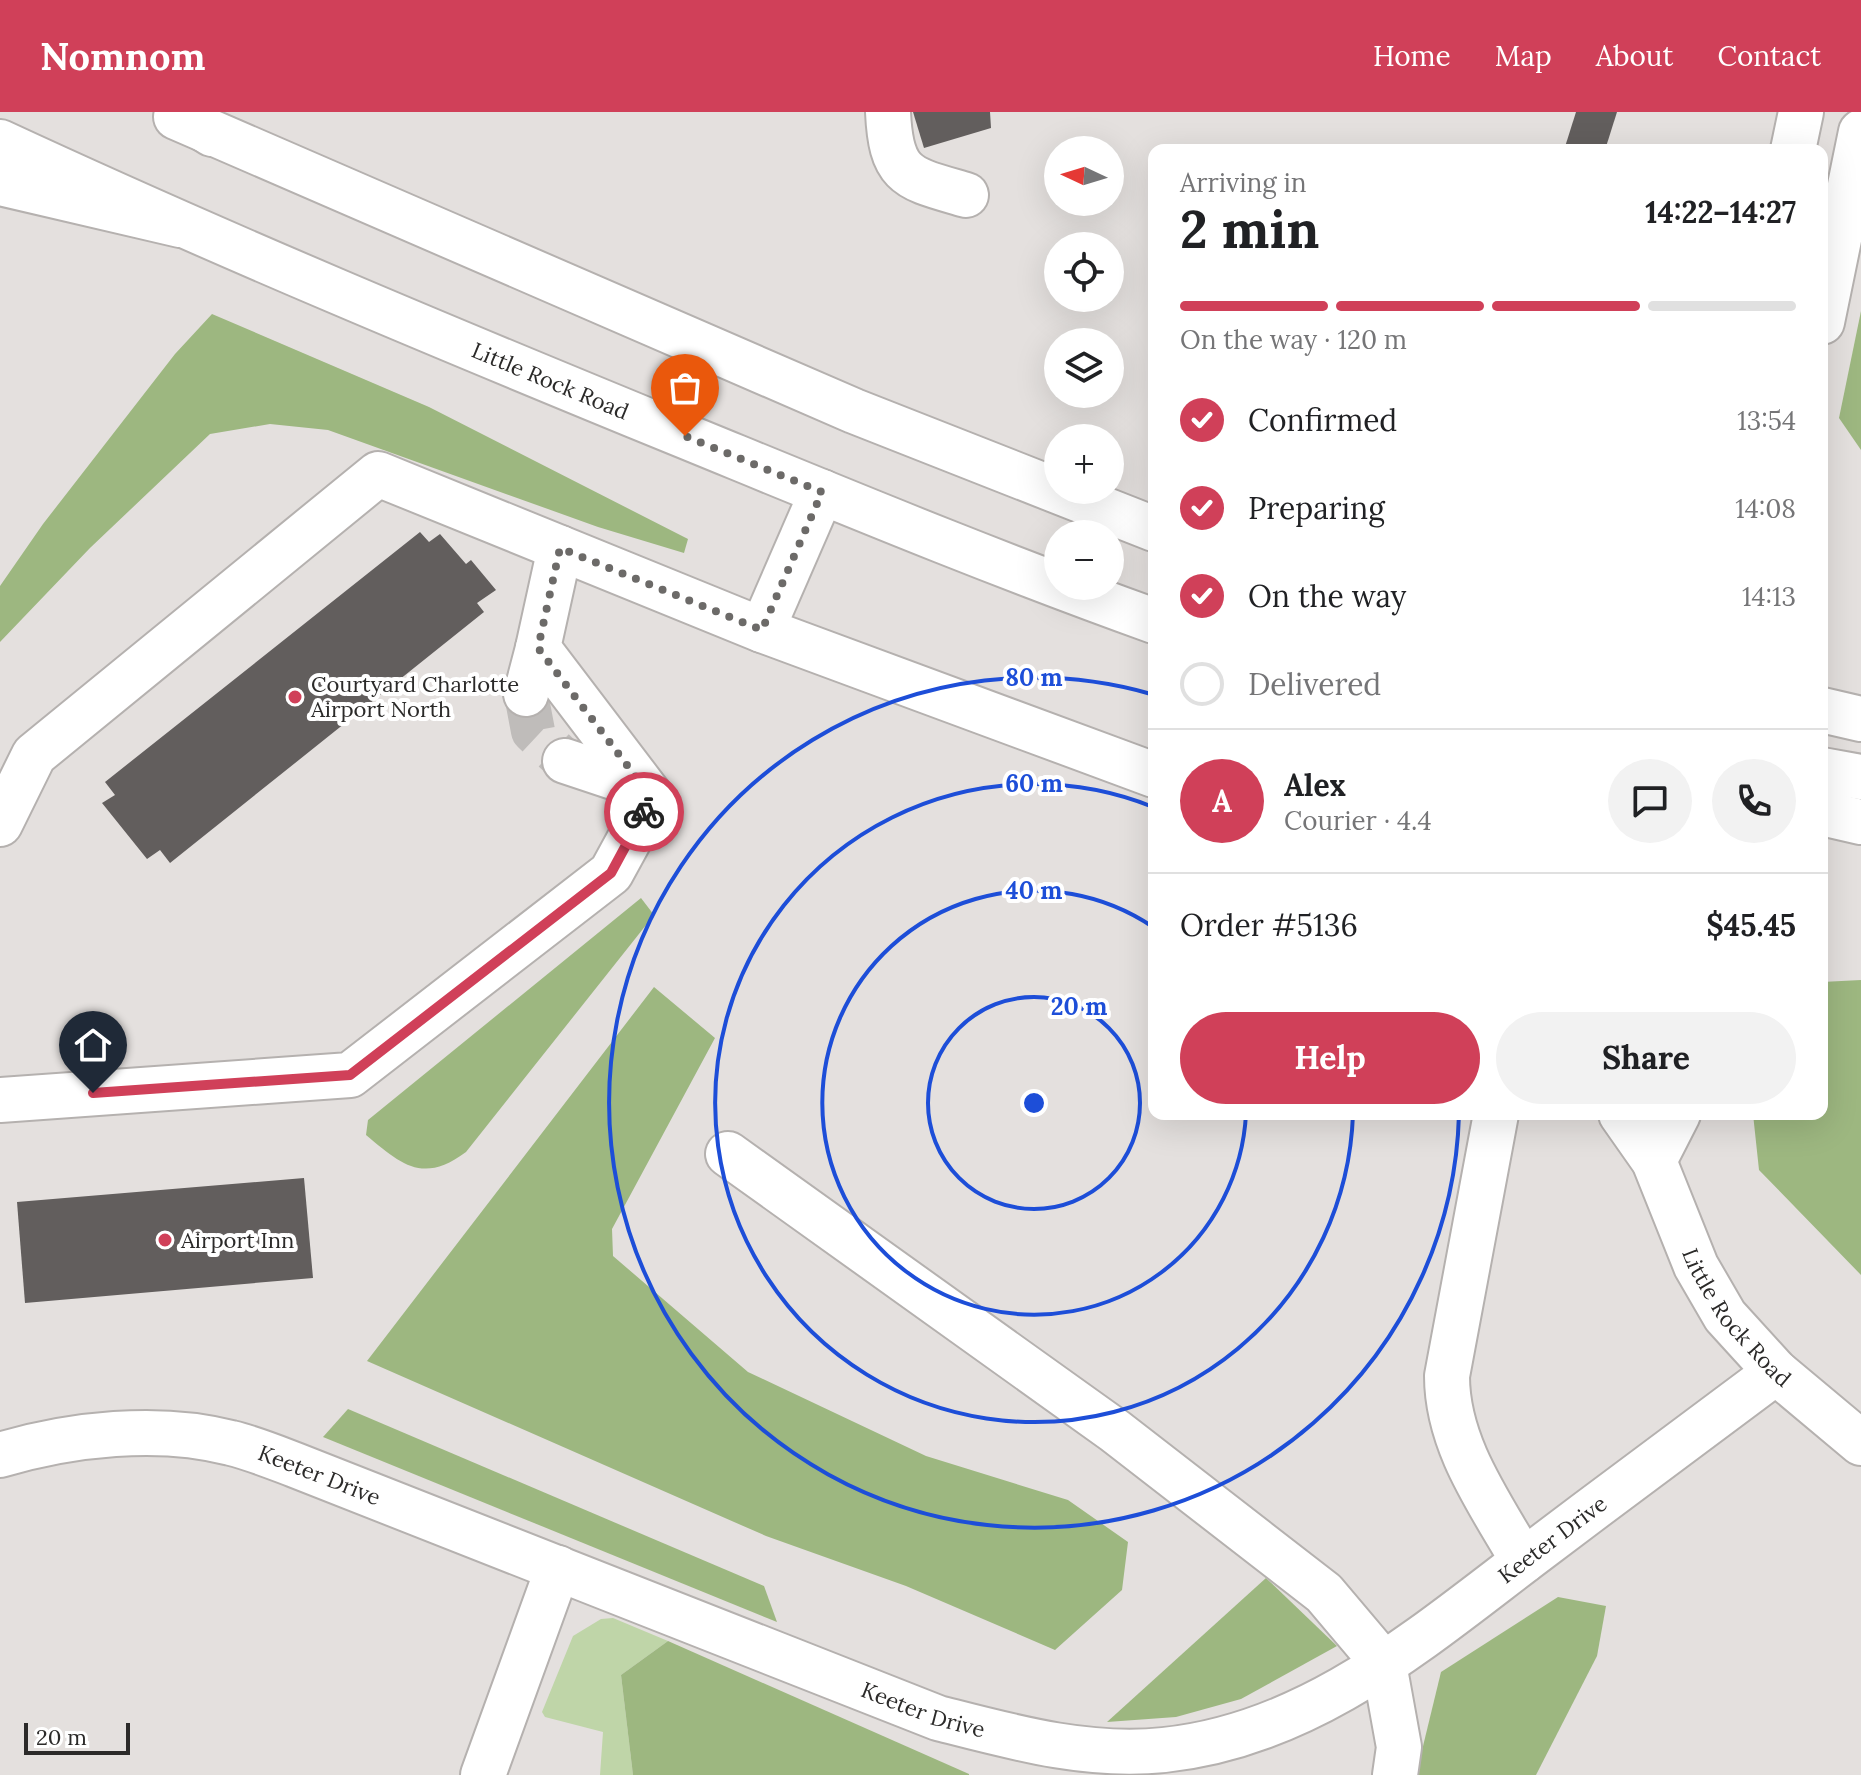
<!DOCTYPE html>
<meta charset="utf-8">
<style>
body{margin:0;font-family:Lora,serif;background:#f2f2f2;color:#202124;height:100vh;display:flex;flex-direction:column;font-size:30px;white-space:nowrap}
*{box-sizing:border-box;margin:0}
p{font-size:26px;color:#757577}
.icon{flex:none;width:44px;height:44px;fill:none;stroke:currentColor;stroke-width:2;stroke-linecap:round;stroke-linejoin:round}
.map{position:relative;flex:1;overflow:hidden}
.panel{position:absolute;left:1148px;top:32px;width:680px;height:976px;display:flex;flex-direction:column;background:#fff;border-radius:16px;box-shadow:0 8px 32px #0002}
.panel>*{flex:none}
.needle{width:52px;rotate:274deg}
.buttons{position:absolute;left:1044px;top:24px;display:grid;gap:16px}
.buttons a{display:grid;place-items:center;width:80px;height:80px;border-radius:50%;background:#fff;box-shadow:0 8px 32px #0002;font-size:40px}
.scale{position:absolute;left:24px;bottom:20px;width:106px;box-sizing:border-box;padding-left:8px;border:4px solid #2b2a29;border-top:0;font-size:22px;line-height:28px;white-space:nowrap;color:#2b2a29;-webkit-text-stroke:6px #fff;paint-order:stroke}
.pin{position:absolute;display:grid;place-items:center;width:68px;height:68px;color:#fff;margin:-82px -34px;border-radius:50% 50% 50% 0;rotate:-45deg;box-shadow:0 0 8px #0007}
.pin .icon{rotate:45deg}
.courier{position:absolute;display:grid;place-items:center;width:80px;height:80px;margin:-40px;border:6px solid #d04059;border-radius:50%;background:#fff;color:#222;box-shadow:0 2px 10px #0007}
.overview em{font-style:normal;font-weight:700}
.overview div{display:flex;flex-direction:column-reverse}
.overview{display:flex;align-items:center;justify-content:space-between;height:136px;padding:0 32px}
h1{font-size:52px;font-weight:700;line-height:60px}
.bar{display:grid;grid-template-columns:repeat(4,1fr);gap:12px 8px;align-content:center;height:96px;padding:0 32px}
.bar i{height:10px;border-radius:6px;background:#e0e0e0}
.bar .selected{background:#d04059}
.bar p{grid-column:span 4}
.line{display:flex;align-items:center;gap:20px;padding:0 32px;border-top:2px solid #e0e0e0}
.line div{flex:1}
.round{display:grid;place-items:center;flex:none;width:84px;height:84px;border-radius:42px;background:#f2f2f2}
ol{padding:0 32px;list-style:none}
li{display:flex;align-items:center;gap:24px;height:88px}
li p{margin-inline-start:auto}
li .icon{padding:8px;border-radius:50%;background:#d04059;color:#fff;stroke-width:4}
li:last-child{color:#757577}
li i{width:44px;height:44px;border:4px solid #e0e0e0;border-radius:50%}
.cta{display:flex;gap:16px;margin-top:auto;padding:16px 32px}
.cta a{flex:1;height:92px;border-radius:48px;background:#d04059;color:#fff;font-size:32px;font-weight:700;line-height:92px;text-align:center}
.cta a+a{background:#f2f2f2;color:#202124}
header{display:flex;align-items:center;gap:48px;box-sizing:border-box;height:112px;padding:0 40px;background:#d04059;color:#fff}
header strong{font-size:38px}
nav{display:flex;gap:44px;margin-inline-start:auto;font-size:28px}
.map>svg:first-child{display:block}
</style>
<header>
<strong>Nomnom</strong>
<nav><a>Home</a><a>Map</a><a>About</a><a>Contact</a></nav>
</header>
<div class="map">
<svg width="1861" height="1663" viewBox="0 0 1861 1663">
<rect width="100%" height="100%" fill="#e4e0de"/>
<!-- green -->
<path fill="#bfd5a8" d="M 613,1506 L 668,1529 L 621,1563 L 633,1663 L 600,1663 L 603,1620 L 545,1605 L 542,1600 L 573,1524 L 601,1507 Z"/>
<!-- forest -->
<g fill="#9db780">
<path d="M 1861,199 L 1861,338 L 1839,306 Z"/>
<path d="M 212,202 L 429,295 L 688,427 L 684,441 L 598,415 L 328,318 L 270,312 L 210,322 L 90,436 L 0,530 L 0,474 L 43,412 L 175,242 Z"/>
<path d="M 641,786 L 654,803 L 466,1040 C 423,1072 402,1053 366,1023 L 368,1008 Z"/>
<path d="M 1861,868 L 1861,1163 L 1759,1058 L 1753,1002 L 1822,1002 L 1822,870 Z"/>
<path d="M 654,875 L 715,926 L 612,1117 L 613,1144 L 748,1260 L 926,1344 L 1068,1388 L 1128,1430 L 1122,1478 L 1055,1538 L 906,1474 L 766,1424 L 367,1249 Z"/>
<path d="M 348,1297 L 764,1474 L 777,1510 L 323,1325 Z"/>
<path d="M 1266,1466 L 1337,1534 L 1241,1587 L 1176,1605 L 1107,1610 Z"/>
<path d="M 1558,1485 L 1606,1494 L 1597,1544 L 1536,1663 L 1416,1663 L 1441,1560 Z"/>
<path d="M 668,1529 L 969,1662 L 969,1663 L 633,1663 L 621,1563 Z"/>
</g>
<!-- building -->
<g fill="#625e5d">
<path d="M 913,0 L 990,0 L 991,16 L 924,36 Z"/>
<path d="M 1576,0 L 1617,0 L 1605,38 L 1564,38 Z"/>
<path d="M 420,420 L 429,430 L 440,422 L 466,452 L 471,448 L 496,478 L 477,491 L 484,500 L 170,751 L 160,738 L 147,747 L 102,691 L 115,683 L 105,670 Z"/>
<path d="M 304,1066 L 313,1166 L 25,1191 L 17,1090 Z"/>
</g>
<g fill="none" stroke-linecap="round" stroke-linejoin="round">
<!-- minor-tunnel -->
<path stroke="#bfbcba" stroke-width="44" stroke-dasharray="44 22" stroke-linecap="butt" d="M 526,582 L 533,619 L 565,649"/>
<!-- minor casing -->
<g stroke="#b5b1af" stroke-width="48">
<g id="minor">
<path d="M 888,0 C 891,66 908,66 966,83"/>
<path d="M 1793,38 L 1801,0"/>
<path d="M 1822,210 L 1861,20"/>
<path d="M 762,518 L 822,380"/>
<path d="M 526,582 L 538,536"/>
<path d="M 565,649 L 643,675"/>
<path d="M 1822,658 L 1861,665"/>
<path d="M 0,712 L 34,643 L 378,362 L 762,518 L 1154,663"/>
<path d="M 0,988 L 350,963 L 611,761 L 652,686 L 538,536 L 560,436"/>
<path d="M 1496,1002 L 1447,1264 C 1447,1333 1490,1391 1523,1449"/>
<path id="s1" d="M 1621,1002 L 1654,1049 L 1696,1154 L 1725,1204 L 1776,1260 L 1861,1331"/>
<path d="M 728,1042 L 1115,1319 L 1324,1481 L 1384,1552 L 1399,1635 L 1395,1663"/>
<path d="M 1654,1049 L 1678,1002"/>
<path id="s2" d="M 0,1343 C 70,1322 159,1312 231,1331 C 252,1336 274,1345 295,1353 L 938,1606 C 1012,1625 1086,1646 1164,1638 C 1312,1623 1425,1523 1538,1438 C 1617,1378 1697,1319 1776,1260"/>
<path d="M 483,1663 L 558,1456"/>
</g>
</g>
<!-- major casing -->
<g stroke="#b5b1af" stroke-width="48">
<g id="major">
<path d="M 176,5 L 854,299 L 1154,417"/>
<path id="s3" d="M 0,30 C 222,133 448,227 675,320 C 834,385 992,451 1154,509"/>
<path d="M 1822,598 L 1861,607"/>
<path d="M 1822,701 L 1861,710"/>
</g>
</g>
<!-- highway casing -->
<g stroke="#b5b1af" stroke-width="48">
<g id="highway">
<path d="M 178,0 L 212,22"/>
<path d="M 0,71 L 180,113"/>
</g>
</g>
<!-- minor -->
<use href="#minor" stroke="#fff" stroke-width="44"/>
<!-- major -->
<use href="#major" stroke="#fff" stroke-width="44"/>
<!-- highway -->
<use href="#highway" stroke="#fff" stroke-width="44"/>
</g>
<g fill="none" stroke-linecap="round" stroke-linejoin="round">
<!-- done -->
<path stroke="#6c6a68" stroke-width="8" stroke-dasharray="0 14.4" d="M 644,700 L 652,686 L 538,536 L 560,436 L 762,518 L 822,380 L 685,324"/>
<!-- route -->
<path stroke="#d04059" stroke-width="10" d="M 93,981 L 350,963 L 611,761 L 644,700"/>
</g>
<!-- distance rings -->
<g fill="none" stroke="#1d4ed8" stroke-width="4">
<circle cx="1034" cy="991" r="106"/>
<path d="M1246 1002A212 212 0 1 1 1153 815"/>
<path d="M1353 1002A319 319 0 1 1 1153 695"/>
<path d="M1459 1002A425 425 0 1 1 1151 582"/>
</g>
<!-- markers -->
<g fill="#d04059" stroke="#fff" stroke-width="3">
<circle cx="295" cy="585" r="8"/>
<circle cx="165" cy="1128" r="8"/>
</g>
<g text-anchor="middle" stroke-width="8" stroke-linejoin="round" paint-order="stroke">
<!-- street labels -->
<g font-size="22" fill="#2b2a29" stroke="#fff">
<text dy="8" stroke="none"><textPath href="#s3" startOffset="600">Little Rock Road</textPath></text>
<text dy="8" stroke="none"><textPath href="#s1" startOffset="236">Little Rock Road</textPath></text>
<text dy="8" stroke="none"><textPath href="#s2" startOffset="328">Keeter Drive</textPath></text>
<text dy="8" stroke="none"><textPath href="#s2" startOffset="1670">Keeter Drive</textPath></text>
<text dy="8" stroke="none"><textPath href="#s2" startOffset="976">Keeter Drive</textPath></text>
</g>
<!-- poi labels -->
<g font-size="22" fill="#2b2a29" stroke="#fff" text-anchor="start">
<text x="311" y="580">Courtyard Charlotte<tspan x="311" dy="25">Airport North</tspan></text>
<text x="181" y="1136">Airport Inn</text>
</g>
</g>
<circle cx="1034" cy="991" r="12" fill="#1d4ed8" stroke="#fff" stroke-width="4"/>
<g font-size="24" text-anchor="middle" font-weight="bold" fill="#1d4ed8" stroke="#fff" stroke-width="8" stroke-linejoin="round" paint-order="stroke">
<text x="1034" y="574">80 m</text>
<text x="1034" y="680">60 m</text>
<text x="1034" y="787">40 m</text>
<text x="1079" y="903">20 m</text>
</g>
</svg>
<div class="buttons">
<a><svg class="needle" viewBox="-14 -14 28 28"><path d="M0-13l5 13h-10z" fill="#e53935"/><path d="M0 13l5-13h-10z" fill="#757577"/></svg></a>
<a><svg class="icon" aria-label="locate" viewBox="0 0 24 24"><circle cx="12" cy="12" r="6"/><path d="M12 2v4M12 18v4M2 12h4M18 12h4"/></svg></a>
<a><svg class="icon" aria-label="layers" viewBox="0 0 24 24"><path d="M12 4l9 5-9 5-9-5zM3 14l9 5 9-5"/></svg></a>
<a>+</a>
<a>−</a>
</div>
<div class="scale">20 m</div>
<div class="pin" style="left:685px;top:324px;background:#ea580c"><svg class="icon" aria-label="bag" viewBox="0 0 24 24"><path d="M5 8h14l-1 12H6zM9 8a3 3 0 0 1 6 0"/></svg></div>
<div class="pin" style="left:93px;top:981px;background:#1f2937"><svg class="icon" aria-label="home" viewBox="0 0 24 24"><path d="M3 11l9-7 9 7M6 9v11h12V9"/></svg></div>
<div class="courier" style="left:644px;top:700px"><svg class="icon" aria-label="bike" viewBox="0 0 24 24"><circle cx="6" cy="16" r="4"/><circle cx="18" cy="16" r="4"/><path d="M6 16l4-8h5l3 8M10 8l3 8H6M13 5h3"/></svg></div>
<section class="panel">
<div class="overview"><div><h1>2 min</h1><p>Arriving in</p></div><em>14:22–14:27</em></div>
<div class="bar"><i class="selected"></i><i class="selected"></i><i class="selected"></i><i></i><p>On the way · 120 m</p></div>
<ol>
<li><svg class="icon" aria-label="check" viewBox="0 0 24 24"><path d="M5 12l5 5 9-10"/></svg>Confirmed<p>13:54</p></li>
<li><svg class="icon" aria-label="check" viewBox="0 0 24 24"><path d="M5 12l5 5 9-10"/></svg>Preparing<p>14:08</p></li>
<li><svg class="icon" aria-label="check" viewBox="0 0 24 24"><path d="M5 12l5 5 9-10"/></svg>On the way<p>14:13</p></li>
<li><i></i>Delivered</li>
</ol>
<div class="line" style="height:144px"><b class="round" style="background:#d04059;color:#fff">A</b><div><b>Alex</b><p>Courier · 4.4</p></div><a class="round"><svg class="icon" aria-label="chat" viewBox="0 0 24 24"><path d="M4 5h16v11H9l-5 4z"/></svg></a><a class="round"><svg class="icon" aria-label="phone" viewBox="0 0 24 24"><path d="M5 4h4l2 5-3 2q2 4 5 5l2-3 5 2v4C11 20 4 13 5 4z"/></svg></a></div>
<div class="line" style="height:104px"><div>Order #5136</div><b>$45.45</b></div>
<div class="cta"><a>Help</a><a>Share</a></div>
</section>
</div>
